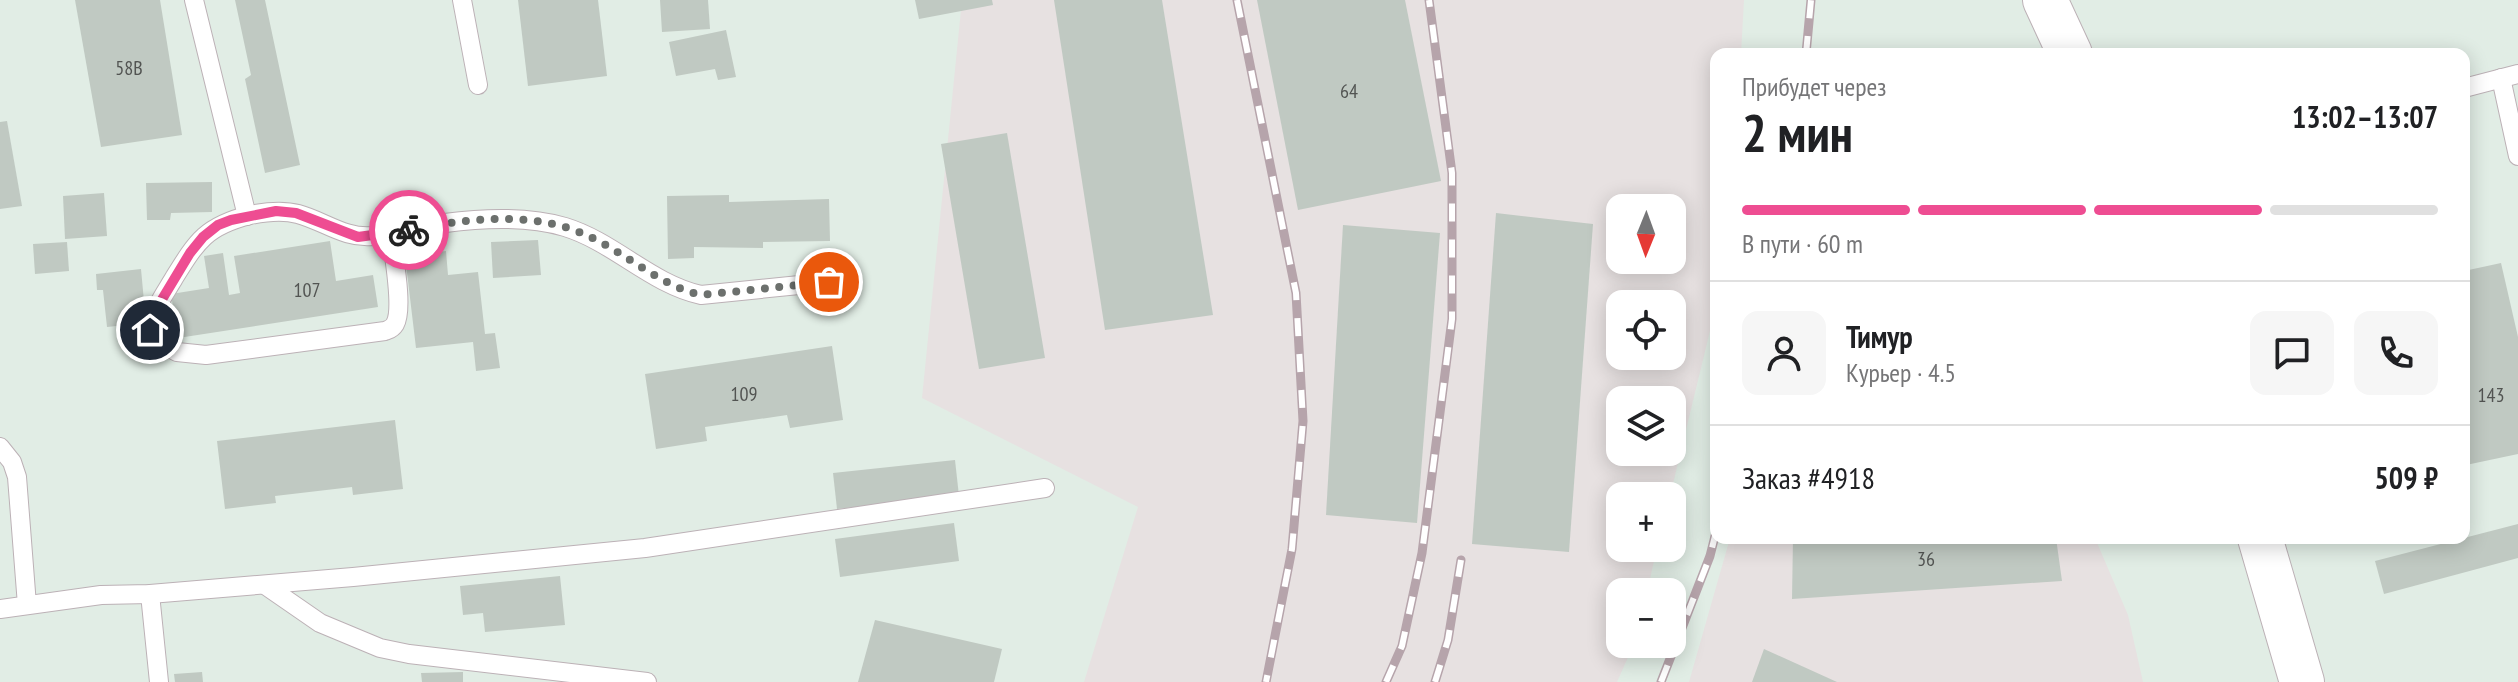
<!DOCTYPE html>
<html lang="ru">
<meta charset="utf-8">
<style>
body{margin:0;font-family:"PT Sans Narrow",sans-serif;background:#f6f6f6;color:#202124;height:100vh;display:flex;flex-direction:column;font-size:30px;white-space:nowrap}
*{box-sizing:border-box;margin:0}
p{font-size:26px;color:#757577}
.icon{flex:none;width:44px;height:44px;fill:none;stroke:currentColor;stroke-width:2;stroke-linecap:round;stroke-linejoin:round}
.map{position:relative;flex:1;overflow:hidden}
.side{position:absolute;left:1710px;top:48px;width:760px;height:496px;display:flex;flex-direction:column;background:#fff;border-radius:16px;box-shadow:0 4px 20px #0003}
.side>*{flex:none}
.needle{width:52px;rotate:181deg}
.controls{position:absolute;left:1606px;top:194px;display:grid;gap:16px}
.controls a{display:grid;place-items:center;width:80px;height:80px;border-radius:16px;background:#fff;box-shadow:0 4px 20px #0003;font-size:40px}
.pin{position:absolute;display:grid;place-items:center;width:68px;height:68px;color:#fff;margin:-34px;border:4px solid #fff;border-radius:50%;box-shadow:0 2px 8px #0007}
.courier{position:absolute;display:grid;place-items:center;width:80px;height:80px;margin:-40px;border:6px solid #ee4d92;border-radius:50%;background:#fff;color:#222;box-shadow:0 2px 10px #0007}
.headline em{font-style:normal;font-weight:600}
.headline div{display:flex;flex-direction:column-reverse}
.headline{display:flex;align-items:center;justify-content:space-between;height:136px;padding:0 32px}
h1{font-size:52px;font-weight:600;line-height:60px}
.bar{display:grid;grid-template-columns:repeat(4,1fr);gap:12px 8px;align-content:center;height:96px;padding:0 32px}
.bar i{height:10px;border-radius:6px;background:#e0e0e0}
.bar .on{background:#ee4d92}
.bar p{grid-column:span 4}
.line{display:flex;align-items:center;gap:20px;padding:0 32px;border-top:2px solid #e0e0e0}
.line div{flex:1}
.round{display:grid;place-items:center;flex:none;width:84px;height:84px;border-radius:16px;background:#f6f6f6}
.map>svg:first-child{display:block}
</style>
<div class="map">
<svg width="2518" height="682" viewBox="0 0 2518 682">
<rect width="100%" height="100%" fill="#e1ede5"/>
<!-- industrial -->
<g fill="#e7e1e1" fill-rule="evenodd">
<path d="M 962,0 L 1744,0 L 1741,54 L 1716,54 L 1716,306 L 1670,496 L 1620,496 L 1620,548 L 1657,548 L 1647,592 L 1620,592 L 1620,644 L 1634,644 L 1617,682 L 1084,682 L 1138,507 L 922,398 ZM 1620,208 L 1672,208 L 1672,260 L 1620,260 ZM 1620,304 L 1672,304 L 1672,356 L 1620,356 ZM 1620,400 L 1672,400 L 1672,452 L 1620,452 Z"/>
<path d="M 1730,538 L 2095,538 L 2128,615 L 2143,682 L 1689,682 Z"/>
</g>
<!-- building -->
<g fill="#c0c9c2">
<path d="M 75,0 L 160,0 L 182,135 L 101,147 Z"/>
<path d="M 235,0 L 265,0 L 300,165 L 265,173 L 245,79 L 251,75 Z"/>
<path d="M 518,0 L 598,0 L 607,76 L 528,86 Z"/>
<path d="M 660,0 L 708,0 L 710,29 L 662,32 Z"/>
<path d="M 915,0 L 992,0 L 993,5 L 919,19 Z"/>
<path d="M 1054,0 L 1162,0 L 1213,315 L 1105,330 Z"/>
<path d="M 1257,0 L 1405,0 L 1441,181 L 1298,210 Z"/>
<path d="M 726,30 L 736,77 L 718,80 L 715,69 L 676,76 L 669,42 Z"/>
<path d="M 7,121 L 22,206 L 0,209 L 0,122 Z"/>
<path d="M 1007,133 L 1045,358 L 979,369 L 941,144 Z"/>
<path d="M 212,182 L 212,212 L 171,213 L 170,220 L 147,220 L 146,183 Z"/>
<path d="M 104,193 L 107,236 L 65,239 L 63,196 Z"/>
<path d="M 729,195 L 729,202 L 829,199 L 830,241 L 763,242 L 763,248 L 694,247 L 694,258 L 668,259 L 667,196 Z"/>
<path d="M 1496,213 L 1593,224 L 1569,552 L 1472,544 Z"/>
<path d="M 1343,225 L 1440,233 L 1417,523 L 1326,515 Z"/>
<path d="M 538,240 L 541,275 L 493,278 L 491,242 Z"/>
<path d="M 330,241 L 336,281 L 373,275 L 378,307 L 178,338 L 171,294 L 209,288 L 204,256 L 223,253 L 229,295 L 240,293 L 234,256 Z"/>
<path d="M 67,242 L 69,271 L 35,274 L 33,244 Z"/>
<path d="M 446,251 L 448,275 L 478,272 L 485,334 L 495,333 L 500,368 L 476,371 L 473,342 L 416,348 L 405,256 Z"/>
<path d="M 2501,263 L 2518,337 L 2518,454 L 2466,465 L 2464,454 L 2464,271 Z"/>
<path d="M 141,269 L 146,323 L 107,327 L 103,290 L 97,290 L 96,274 Z"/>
<path d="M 832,346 L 843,420 L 790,428 L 787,415 L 705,427 L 707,441 L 656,449 L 645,374 Z"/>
<path d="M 395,420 L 403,489 L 353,495 L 352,487 L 275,496 L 276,503 L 225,509 L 217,441 Z"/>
<path d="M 955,460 L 959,496 L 837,509 L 833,473 Z"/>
<path d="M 954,523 L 959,561 L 840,577 L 835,539 Z"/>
<path d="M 2518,524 L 2518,558 L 2384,594 L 2375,561 Z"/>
<path d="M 1793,538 L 2056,538 L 2062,581 L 1792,599 Z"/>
<path d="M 560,576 L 565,625 L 485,632 L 483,613 L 463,615 L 460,586 Z"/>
<path d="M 875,620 L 1002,649 L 994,682 L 858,682 Z"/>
<path d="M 1764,649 L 1837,682 L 1752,682 Z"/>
<path d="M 202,672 L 203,682 L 175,682 L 174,674 Z"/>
<path d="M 463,672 L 463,682 L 422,682 L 421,673 Z"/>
</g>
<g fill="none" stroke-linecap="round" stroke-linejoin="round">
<!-- service casing -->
<g stroke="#bcb1b6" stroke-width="20">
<g id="service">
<path d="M 194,0 L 247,216"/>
<path d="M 462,0 L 478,85"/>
<path d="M 2501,78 L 2518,156"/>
<path d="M 2464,88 L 2518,74"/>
<path d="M 391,234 C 393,253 404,308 395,324 C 392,329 390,329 385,331 L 206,355 L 177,352 L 153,339 C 147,316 163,297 174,278 C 197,241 206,226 250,215 C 265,212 283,210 298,214 C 324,221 345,239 373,236 C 397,235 421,227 445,223 C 483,218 528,216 565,227 C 614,242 651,284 701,295 L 829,282"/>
<path d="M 0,447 L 12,462 L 17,477 L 27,605"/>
<path d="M 265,585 L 320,623 L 380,648 L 409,654 L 647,682"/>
<path d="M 150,594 L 159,682"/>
<path d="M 0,609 L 101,595 L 150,594 L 353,577 L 645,548 L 1045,488"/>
</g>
</g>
<!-- secondary casing -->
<g stroke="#bcb1b6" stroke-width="46">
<g id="secondary">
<path d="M 2045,0 L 2070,54"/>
<path d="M 2260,538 L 2302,682"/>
</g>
</g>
<!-- service -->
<use href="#service" stroke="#fff" stroke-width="18"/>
<!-- secondary -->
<use href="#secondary" stroke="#fff" stroke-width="44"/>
<!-- rail casing -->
<g stroke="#b6a4ab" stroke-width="9">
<g id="rail">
<path d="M 1237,0 L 1296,293 L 1303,421 L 1292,549 L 1266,682"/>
<path d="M 1806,54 L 1811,0"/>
<path d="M 1386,682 L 1402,646 L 1422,553 L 1452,319 L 1452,173 L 1429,0"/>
<path d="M 1435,682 L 1448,640 L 1461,560"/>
<path d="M 1661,682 L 1710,556 L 1716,532"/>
</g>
</g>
<!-- rail -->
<use href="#rail" stroke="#fff" stroke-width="6" stroke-dasharray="18" stroke-linecap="butt"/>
</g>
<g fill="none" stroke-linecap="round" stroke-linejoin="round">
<!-- done -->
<path stroke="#6c706d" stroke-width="8" stroke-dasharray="0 14.4" d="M 409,230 C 465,219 532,210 586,235 C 625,252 658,285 701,295 L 829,282"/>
<!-- route -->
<path stroke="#ee4d92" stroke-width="10" d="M 150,330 L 155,311 L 190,253 L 203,237 L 218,225 L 231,220 L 276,211 L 296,213 L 358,237 L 409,230"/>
</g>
<g text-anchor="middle" stroke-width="8" stroke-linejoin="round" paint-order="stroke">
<!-- number labels -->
<g font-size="20" fill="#525452">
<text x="129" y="75">58В</text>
<text x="1349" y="98">64</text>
<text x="307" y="297">107</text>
<text x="744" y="401">109</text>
<text x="2491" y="402">143</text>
<text x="1926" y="566">36</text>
</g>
</g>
</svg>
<div class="controls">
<a><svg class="needle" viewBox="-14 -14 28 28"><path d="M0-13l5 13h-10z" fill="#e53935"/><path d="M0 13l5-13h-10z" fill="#757577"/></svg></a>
<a><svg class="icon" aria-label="locate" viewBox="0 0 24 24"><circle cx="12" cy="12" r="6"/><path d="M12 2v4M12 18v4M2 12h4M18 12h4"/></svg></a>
<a><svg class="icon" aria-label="layers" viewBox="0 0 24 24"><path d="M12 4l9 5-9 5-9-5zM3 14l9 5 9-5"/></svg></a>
<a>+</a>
<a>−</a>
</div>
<div class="pin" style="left:829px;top:282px;background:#ea580c"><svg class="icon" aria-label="bag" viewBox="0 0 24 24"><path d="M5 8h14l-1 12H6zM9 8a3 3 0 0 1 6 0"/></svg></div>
<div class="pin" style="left:150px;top:330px;background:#1f2937"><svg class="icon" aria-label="home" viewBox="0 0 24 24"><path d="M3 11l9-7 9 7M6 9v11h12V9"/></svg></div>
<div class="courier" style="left:409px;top:230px"><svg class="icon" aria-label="bike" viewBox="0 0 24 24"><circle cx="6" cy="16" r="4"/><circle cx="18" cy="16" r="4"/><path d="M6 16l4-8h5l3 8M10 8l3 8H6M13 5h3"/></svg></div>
<section class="side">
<div class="headline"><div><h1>2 мин</h1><p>Прибудет через</p></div><em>13:02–13:07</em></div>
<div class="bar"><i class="on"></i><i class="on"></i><i class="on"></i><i></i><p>В пути · 60 m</p></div>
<div class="line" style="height:144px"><a class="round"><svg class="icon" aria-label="person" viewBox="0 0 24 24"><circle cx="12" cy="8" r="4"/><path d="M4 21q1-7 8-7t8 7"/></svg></a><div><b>Тимур</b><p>Курьер · 4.5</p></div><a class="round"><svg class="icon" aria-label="chat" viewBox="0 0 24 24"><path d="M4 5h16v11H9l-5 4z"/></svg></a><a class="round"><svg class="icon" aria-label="phone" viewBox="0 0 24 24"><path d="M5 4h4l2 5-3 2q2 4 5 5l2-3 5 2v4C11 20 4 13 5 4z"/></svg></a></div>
<div class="line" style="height:104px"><div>Заказ #4918</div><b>509 ₽</b></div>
</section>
</div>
